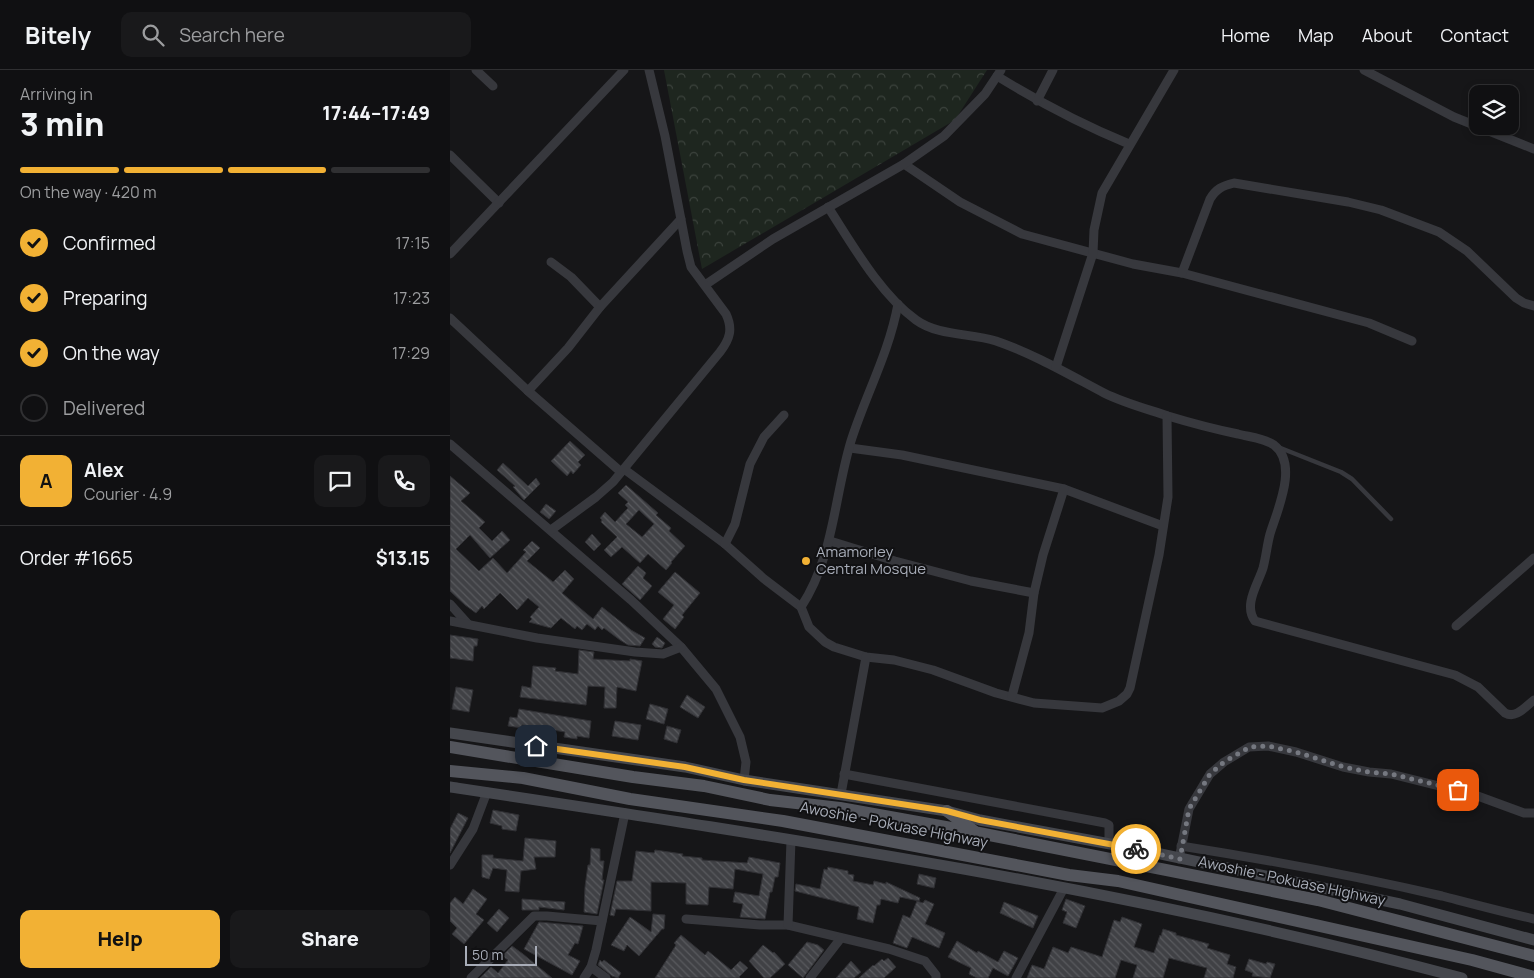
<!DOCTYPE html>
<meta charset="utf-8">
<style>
body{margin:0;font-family:Manrope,sans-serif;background:#19191b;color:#f1f3f6;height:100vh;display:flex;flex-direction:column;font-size:19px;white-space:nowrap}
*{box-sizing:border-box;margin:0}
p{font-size:16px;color:#9c9d9f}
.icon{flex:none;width:28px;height:28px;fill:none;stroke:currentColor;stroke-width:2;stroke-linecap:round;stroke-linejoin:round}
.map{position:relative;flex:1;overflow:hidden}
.panel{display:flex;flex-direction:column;background:#101012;width:450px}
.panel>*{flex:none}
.tools{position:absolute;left:1019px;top:15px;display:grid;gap:10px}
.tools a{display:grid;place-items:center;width:50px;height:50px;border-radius:10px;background:#101012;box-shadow:0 2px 8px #0003,0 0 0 1px #303032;font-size:25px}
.scale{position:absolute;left:15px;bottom:12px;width:72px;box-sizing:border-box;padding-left:5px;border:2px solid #a8adb8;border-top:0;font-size:14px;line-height:18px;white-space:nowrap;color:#a8adb8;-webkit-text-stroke:4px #111113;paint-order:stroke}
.pin{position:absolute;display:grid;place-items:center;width:42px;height:42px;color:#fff;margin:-21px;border-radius:10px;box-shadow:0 2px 8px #0006}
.courier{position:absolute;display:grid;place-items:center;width:50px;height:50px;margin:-25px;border:4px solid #f2b134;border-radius:50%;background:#fff;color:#222;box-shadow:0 1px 6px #0007}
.overview em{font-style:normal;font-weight:800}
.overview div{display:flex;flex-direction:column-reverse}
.overview{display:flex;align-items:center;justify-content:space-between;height:85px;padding:0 20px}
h1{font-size:32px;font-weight:800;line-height:38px}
.bar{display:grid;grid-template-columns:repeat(4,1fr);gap:8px 5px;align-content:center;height:60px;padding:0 20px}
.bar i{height:6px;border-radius:4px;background:#303032}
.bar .on{background:#f2b134}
.bar p{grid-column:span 4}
.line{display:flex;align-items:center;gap:12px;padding:0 20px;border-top:1px solid #303032}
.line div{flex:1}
.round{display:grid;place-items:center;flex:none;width:52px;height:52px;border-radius:10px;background:#19191b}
ol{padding:0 20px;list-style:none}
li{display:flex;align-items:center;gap:15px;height:55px}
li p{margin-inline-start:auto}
li .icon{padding:5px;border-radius:50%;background:#f2b134;color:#111;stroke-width:4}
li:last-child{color:#9c9d9f}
li i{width:28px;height:28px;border:2px solid #303032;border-radius:50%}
.action{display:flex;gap:10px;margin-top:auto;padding:10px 20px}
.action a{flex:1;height:58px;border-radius:10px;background:#f2b134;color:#111;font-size:20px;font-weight:800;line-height:58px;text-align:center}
.action a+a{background:#19191b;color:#f1f3f6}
header{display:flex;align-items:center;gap:30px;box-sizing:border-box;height:70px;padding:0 25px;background:#101012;border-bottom:1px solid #303032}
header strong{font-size:24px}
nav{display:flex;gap:28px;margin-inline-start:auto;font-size:18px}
.search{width:350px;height:45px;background:#19191b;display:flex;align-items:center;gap:12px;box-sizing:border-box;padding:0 18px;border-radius:10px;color:#9c9d9f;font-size:19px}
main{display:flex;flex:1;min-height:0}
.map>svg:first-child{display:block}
</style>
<header>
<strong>Bitely</strong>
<div class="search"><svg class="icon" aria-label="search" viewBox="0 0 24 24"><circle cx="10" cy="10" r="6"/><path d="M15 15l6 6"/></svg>Search here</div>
<nav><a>Home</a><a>Map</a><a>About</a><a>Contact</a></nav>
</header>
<main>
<section class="panel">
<div class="overview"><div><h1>3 min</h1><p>Arriving in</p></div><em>17:44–17:49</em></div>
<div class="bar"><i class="on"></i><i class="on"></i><i class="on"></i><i></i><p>On the way · 420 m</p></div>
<ol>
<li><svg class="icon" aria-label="check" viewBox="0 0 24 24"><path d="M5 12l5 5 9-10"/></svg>Confirmed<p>17:15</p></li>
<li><svg class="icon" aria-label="check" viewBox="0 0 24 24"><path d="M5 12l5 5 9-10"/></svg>Preparing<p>17:23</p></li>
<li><svg class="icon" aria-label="check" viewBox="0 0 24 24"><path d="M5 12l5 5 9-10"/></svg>On the way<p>17:29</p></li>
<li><i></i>Delivered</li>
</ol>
<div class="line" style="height:90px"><b class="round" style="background:#f2b134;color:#111">A</b><div><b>Alex</b><p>Courier · 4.9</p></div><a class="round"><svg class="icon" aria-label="chat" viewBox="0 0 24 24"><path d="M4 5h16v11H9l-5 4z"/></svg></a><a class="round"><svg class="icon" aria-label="phone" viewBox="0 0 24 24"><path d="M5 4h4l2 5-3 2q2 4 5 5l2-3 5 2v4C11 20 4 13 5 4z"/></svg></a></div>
<div class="line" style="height:65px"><div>Order #1665</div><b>$13.15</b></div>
<div class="action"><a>Help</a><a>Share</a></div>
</section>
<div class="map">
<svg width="1084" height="908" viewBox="0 0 1084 908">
<defs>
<pattern id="forest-crowns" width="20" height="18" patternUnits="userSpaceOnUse" patternTransform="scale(1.25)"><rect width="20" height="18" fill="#1e261f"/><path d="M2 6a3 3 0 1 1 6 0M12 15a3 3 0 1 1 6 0" fill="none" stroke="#3c433d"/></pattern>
<pattern id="building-back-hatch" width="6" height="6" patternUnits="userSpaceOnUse" patternTransform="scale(1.25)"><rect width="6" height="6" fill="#404145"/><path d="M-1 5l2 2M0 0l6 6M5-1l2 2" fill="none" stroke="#595a5e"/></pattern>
</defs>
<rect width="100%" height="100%" fill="#161618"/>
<!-- forest -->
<path fill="url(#forest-crowns)" d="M 214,0 L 537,0 L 505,50 L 252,199 Z"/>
<!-- building -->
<g fill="url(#building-back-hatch)" stroke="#303034" fill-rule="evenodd">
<path d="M 120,371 L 135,385 L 128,392 L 131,395 L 123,404 L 121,401 L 117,406 L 101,391 Z"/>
<path d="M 53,393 L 78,416 L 86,408 L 90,414 L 74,430 L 63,417 L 65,416 L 47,400 Z"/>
<path d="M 0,406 L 20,423 L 11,431 L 35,452 L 29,458 L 42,471 L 52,461 L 60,470 L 40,488 L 20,465 L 6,479 L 29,501 L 43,488 L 57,503 L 76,482 L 73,480 L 82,471 L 90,478 L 77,491 L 103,512 L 115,500 L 124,509 L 112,523 L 143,549 L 152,537 L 181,560 L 195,568 L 190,576 L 178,575 L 170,570 L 154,558 L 152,560 L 148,556 L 145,560 L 137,554 L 132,560 L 127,556 L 125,559 L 111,548 L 101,558 L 79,552 L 82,549 L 80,547 L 89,537 L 78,528 L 67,540 L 50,523 L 34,539 L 32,536 L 26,543 L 15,535 L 0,521 Z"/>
<path d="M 176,415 L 208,443 L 206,445 L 221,458 L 219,461 L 235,476 L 221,492 L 222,493 L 216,500 L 198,484 L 190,493 L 172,477 L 161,487 L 154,480 L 167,467 L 151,452 L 152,450 L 150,448 L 155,442 L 165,452 L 178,438 L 175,435 L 178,432 L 168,423 ZM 189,440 L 204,454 L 192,467 L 176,454 Z"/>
<path d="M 96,434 L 106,441 L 99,449 L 90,442 Z"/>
<path d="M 142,464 L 151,474 L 144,481 L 135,472 Z"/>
<path d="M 188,496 L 196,503 L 193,508 L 202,516 L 190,530 L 172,514 Z"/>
<path d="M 225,502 L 250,523 L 232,545 L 234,547 L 225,559 L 213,549 L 224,535 L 208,522 Z"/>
<path d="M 0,565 L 28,569 L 27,576 L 24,576 L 23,591 L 0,588 Z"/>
<path d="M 207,567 L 215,573 L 212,578 L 205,577 L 202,574 Z"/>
<path d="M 129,580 L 144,582 L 143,589 L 180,591 L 180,589 L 192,591 L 186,621 L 167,617 L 166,638 L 154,638 L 155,617 L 138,616 L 136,635 L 70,627 L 72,616 L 81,618 L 83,596 L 106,598 L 105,601 L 128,604 Z"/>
<path d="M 6,617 L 23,620 L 19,642 L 2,639 Z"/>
<path d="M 237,625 L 255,637 L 248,648 L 230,637 Z"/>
<path d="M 200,634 L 218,639 L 214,654 L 196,649 Z"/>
<path d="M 69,639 L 141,651 L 139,668 L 127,666 L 127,669 L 114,667 L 115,662 L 72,655 L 72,658 L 58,656 L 60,647 L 67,648 Z"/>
<path d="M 165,651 L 191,655 L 188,670 L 162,666 Z"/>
<path d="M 217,656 L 231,660 L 227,673 L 214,669 Z"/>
<path d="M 43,740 L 69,745 L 66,761 L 52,759 L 52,756 L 40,753 Z"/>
<path d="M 8,743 L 18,748 L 0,783 L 0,759 Z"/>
<path d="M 75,768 L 106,771 L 105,787 L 84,787 L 86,799 L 71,801 L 69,822 L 55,821 L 57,800 L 43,798 L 39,809 L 32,807 L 32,785 L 43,785 L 43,788 L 73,791 Z"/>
<path d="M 141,778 L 150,779 L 150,791 L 154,791 L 152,810 L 154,810 L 147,844 L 134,842 L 135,817 L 138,795 L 140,795 Z"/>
<path d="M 205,780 L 233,784 L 232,786 L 252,788 L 252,790 L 297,793 L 299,787 L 330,793 L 328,807 L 325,807 L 322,822 L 320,822 L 315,849 L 290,847 L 293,834 L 283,832 L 285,822 L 309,826 L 313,804 L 285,799 L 283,819 L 259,817 L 258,835 L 236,834 L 236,813 L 201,812 L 201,841 L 166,839 L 164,846 L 160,845 L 167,811 L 182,811 L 186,781 L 204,783 Z"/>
<path d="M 378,797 L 398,801 L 398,804 L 404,805 L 403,811 L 423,815 L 424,811 L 436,814 L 436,812 L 470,828 L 469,831 L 450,827 L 448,833 L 431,829 L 430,835 L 427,835 L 423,853 L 407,849 L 409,837 L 345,821 L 346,814 L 370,819 L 374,799 L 377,800 Z"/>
<path d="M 469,804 L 486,808 L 484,818 L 467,814 Z"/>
<path d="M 23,819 L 37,829 L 26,844 L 34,850 L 14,874 L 2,864 L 7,858 L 0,851 L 0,833 L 5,827 L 13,834 Z"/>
<path d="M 72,829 L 115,832 L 114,840 L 89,837 L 89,840 L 72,840 Z"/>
<path d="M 616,829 L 635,836 L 626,858 L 613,853 L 617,842 L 612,840 Z"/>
<path d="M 475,830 L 484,834 L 475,854 L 495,863 L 489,878 L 462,867 L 457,878 L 443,873 L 453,845 L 460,848 L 467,831 L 473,833 Z"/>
<path d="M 554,832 L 588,846 L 583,858 L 550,843 Z"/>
<path d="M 49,839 L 59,848 L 47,862 L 37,853 Z"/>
<path d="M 203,844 L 215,845 L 214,859 L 212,859 L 189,886 L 177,875 L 174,881 L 161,875 L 180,847 L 201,862 Z"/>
<path d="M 672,847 L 692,854 L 684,877 L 704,883 L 710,865 L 711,866 L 713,859 L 726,863 L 726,865 L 759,874 L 757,878 L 780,885 L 777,894 L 786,897 L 783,908 L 754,908 L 757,898 L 719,888 L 713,908 L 683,908 L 687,895 L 671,890 L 665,908 L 577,908 L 582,895 L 594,899 L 603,877 L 618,883 L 621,877 L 652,887 L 664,850 L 670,852 Z"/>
<path d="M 89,852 L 133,856 L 128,874 L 125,873 L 118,885 L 130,891 L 122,905 L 74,879 Z"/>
<path d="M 231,865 L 255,885 L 258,881 L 281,900 L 290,891 L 298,898 L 289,907 L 290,908 L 205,908 L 226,875 L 224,873 Z"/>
<path d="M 507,871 L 527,883 L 528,881 L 548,892 L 554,881 L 568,888 L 558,906 L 543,898 L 538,908 L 527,908 L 519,904 L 521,898 L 498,887 Z"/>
<path d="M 357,872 L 368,875 L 374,880 L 353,908 L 338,895 Z"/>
<path d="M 313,875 L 323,883 L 324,882 L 335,894 L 320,908 L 314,908 L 299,891 Z"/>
<path d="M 62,876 L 73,884 L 102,908 L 30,908 L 41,897 L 48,903 L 58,890 L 52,886 Z"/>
<path d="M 438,888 L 446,897 L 434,908 L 409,908 L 423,895 L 424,896 L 432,889 L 434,891 Z"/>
<path d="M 799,889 L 816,894 L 817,892 L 825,894 L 820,908 L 802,906 L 803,903 L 795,900 Z"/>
<path d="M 150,890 L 152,892 L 154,890 L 171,903 L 168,908 L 162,906 L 148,895 Z"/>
<path d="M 401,891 L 411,902 L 404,908 L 386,908 Z"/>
</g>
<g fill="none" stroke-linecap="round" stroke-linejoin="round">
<!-- lane -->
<path stroke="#37383d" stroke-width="4.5" d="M 828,377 L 891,402 L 902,409 L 941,449"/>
<!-- street -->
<g stroke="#37383d" stroke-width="9">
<path d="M 26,0 L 43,16"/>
<path d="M 914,0 L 1004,47 L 1084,79"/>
<path d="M 547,6 C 589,32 633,55 679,74"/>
<path d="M 587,31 L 603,0"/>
<path d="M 0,85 L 49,133"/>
<path d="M 454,94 L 510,132 L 572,164 L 683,194 L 732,203 L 919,253 L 962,271"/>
<path d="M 378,137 C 402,174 430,224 466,250 C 488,266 520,263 546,271 C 584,284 618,304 654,323 C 674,333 697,339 718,346 C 741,353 764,359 788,364 C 799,367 814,368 824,375 C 849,394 827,441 820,464 C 817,475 816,487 813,498 C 808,514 793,535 805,551 L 1005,605 L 1028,617 L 1055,643 C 1066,649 1075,637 1084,630"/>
<path d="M 0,184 L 174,0"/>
<path d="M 101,192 L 121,207 L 150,237"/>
<path d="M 732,203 L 760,129 C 766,119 772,116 784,113 L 898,132 L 931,140 L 989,162 L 1017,181 L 1066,228 L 1074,233 L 1084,236"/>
<path d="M 255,215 L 323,169 L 454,94 L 494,66 L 535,24 L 551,0"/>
<path d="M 0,248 L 78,321 L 171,402"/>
<path d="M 606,297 L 643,183 L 644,160 L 652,123 L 724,0"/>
<path d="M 78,321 L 118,278 L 150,237 L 231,149"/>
<path d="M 0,374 L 181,530 L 231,577 L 266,619 L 290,667 L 296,692 L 294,710"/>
<path d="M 400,378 L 452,385 L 614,419 L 713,456"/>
<path d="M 174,399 L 275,474 L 313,508 L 351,537 L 359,557 L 375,572 L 384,577 L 416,587 L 444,590 L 483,600 L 546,623 L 584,633 L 652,638 L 669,631 L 677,624 L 680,618 L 709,485 L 718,427 L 717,346"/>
<path d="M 101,460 L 146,427 L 163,412 L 270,282 C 280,269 283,259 276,244 L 241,197 L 237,181 L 215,66 L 199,0"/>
<path d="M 380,471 L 445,491 L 521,511 L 584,523"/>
<path d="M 275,474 L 285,454 L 300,394 L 314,367 L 334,345"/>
<path d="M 0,534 L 18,554"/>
<path d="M 351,537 C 384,487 384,427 401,371 C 416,324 439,283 448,234"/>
<path d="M 0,551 L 87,568 L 185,582 L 213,584 L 231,577"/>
<path d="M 1006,556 L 1084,488"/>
<path d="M 562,626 L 579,563 L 584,523 L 593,485 L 614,419"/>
<path d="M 394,704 L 655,753 L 659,755 L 659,774"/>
<path d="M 391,724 L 416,587"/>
<path d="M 731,776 C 819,790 906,806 992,826 C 1023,834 1053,842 1084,849"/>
<path d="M 729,789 L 739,739 L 760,704 L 774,692 L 799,677 L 818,676 L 846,682 L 893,697 L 919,702 L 941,704 L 1025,725 L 1074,743 L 1084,743"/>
<path d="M 0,795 L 23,759 L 37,722"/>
<path d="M 236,849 L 310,855 L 338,855 L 439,879 L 475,891 L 486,905 L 486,908"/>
<path d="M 338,855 L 341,770"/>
<path d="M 141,897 L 156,908"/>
<path d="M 21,908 L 84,846 L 97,846 L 152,851"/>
<path d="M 134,908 L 141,897 L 146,880 L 175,743"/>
<path d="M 360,908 L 391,868"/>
<path d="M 566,908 L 614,818"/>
</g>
<!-- secondary -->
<g stroke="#45474d" stroke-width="11">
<path d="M 0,663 L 235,697 L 294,710 L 497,741 L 530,750 L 682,778 L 950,834 L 1084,870"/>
<path d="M 0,717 C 339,768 680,819 1012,908"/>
</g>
<!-- primary -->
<g stroke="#53555c" stroke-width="12">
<path d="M 0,677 L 183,707 L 254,716 L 320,730 L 390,738 L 529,763 L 868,830 L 1084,886"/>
<path d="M 0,701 L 73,708 L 180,729 L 333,751 L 619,805 L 668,811 L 1022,890 L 1084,907"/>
<path d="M 497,741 L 524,761"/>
</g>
</g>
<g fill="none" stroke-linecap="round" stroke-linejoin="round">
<!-- done -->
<path stroke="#757880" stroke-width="5" stroke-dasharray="0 9" d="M 686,779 L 730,789 L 739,739 L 760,704 L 774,692 L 800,677 L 818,676 L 846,682 L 894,697 L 919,702 L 941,704 L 1008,720"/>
<!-- route -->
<path stroke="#f2b134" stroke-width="6" d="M 86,676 L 235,697 L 294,710 L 497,741 L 530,750 L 686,779"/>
</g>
<!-- markers -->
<circle fill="#f2b134" stroke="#111113" stroke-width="2" cx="356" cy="491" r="5"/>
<g text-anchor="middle" stroke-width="4" stroke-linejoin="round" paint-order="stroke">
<!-- poi labels -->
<g font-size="15" fill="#a8adb8" stroke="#111113" text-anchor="start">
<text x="366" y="487">Amamorley<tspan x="366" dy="17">Central Mosque</tspan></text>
</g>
<!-- street labels -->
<g font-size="15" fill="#a8adb8" stroke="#111113">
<text transform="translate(444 755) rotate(11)" y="5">Awoshie - Pokuase Highway</text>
<text transform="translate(842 811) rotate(12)" y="5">Awoshie - Pokuase Highway</text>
</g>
</g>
</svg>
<div class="tools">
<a><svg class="icon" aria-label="layers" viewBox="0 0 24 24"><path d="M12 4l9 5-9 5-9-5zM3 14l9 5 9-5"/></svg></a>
</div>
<div class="scale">50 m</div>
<div class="pin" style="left:1008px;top:720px;background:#ea580c"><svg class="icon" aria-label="bag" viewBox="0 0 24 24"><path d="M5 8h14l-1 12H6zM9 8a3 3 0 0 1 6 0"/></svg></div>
<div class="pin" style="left:86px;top:676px;background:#1f2937"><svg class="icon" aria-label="home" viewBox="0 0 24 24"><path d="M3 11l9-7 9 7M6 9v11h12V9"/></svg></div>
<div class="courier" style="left:686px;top:779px"><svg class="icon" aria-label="bike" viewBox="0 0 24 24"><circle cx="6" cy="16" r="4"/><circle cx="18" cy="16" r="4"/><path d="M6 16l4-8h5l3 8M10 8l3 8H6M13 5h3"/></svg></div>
</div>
</main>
